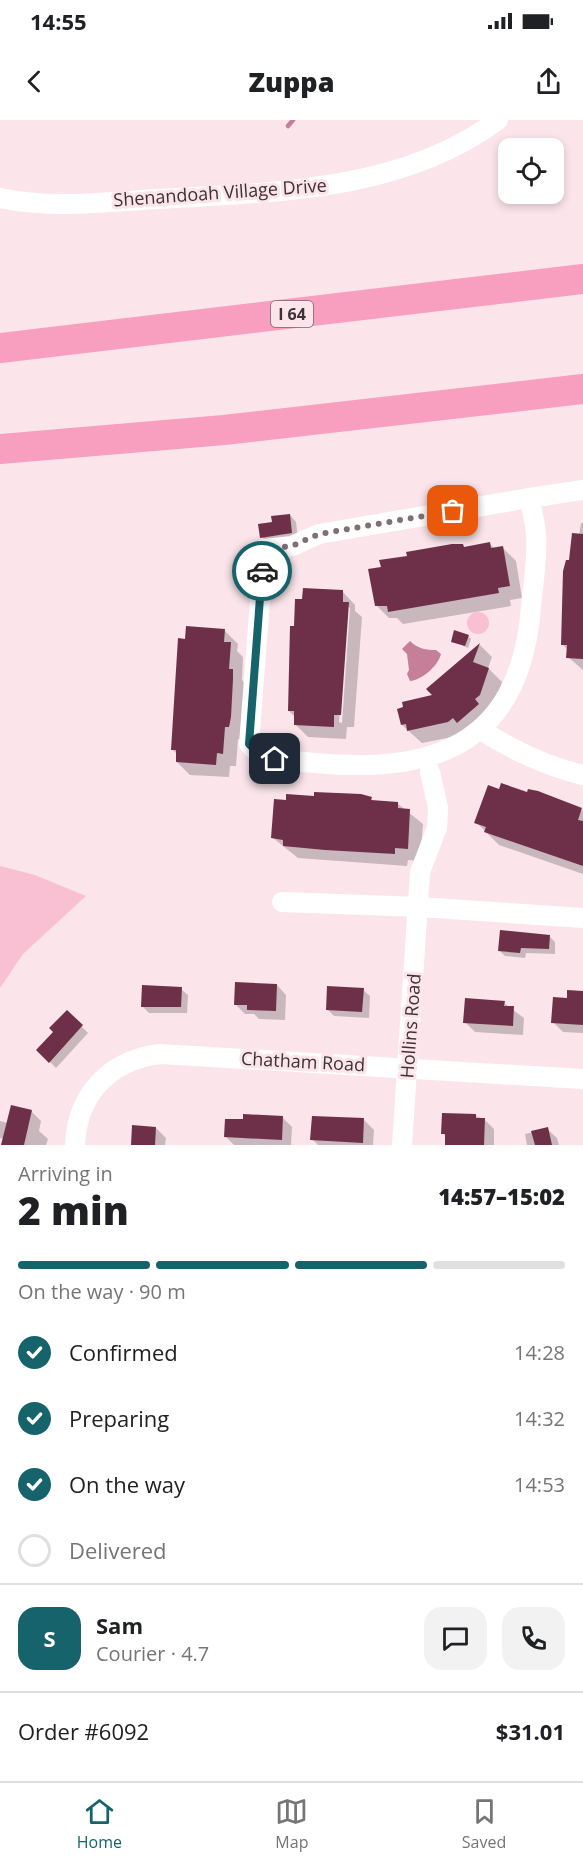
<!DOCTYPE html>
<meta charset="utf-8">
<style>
body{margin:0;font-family:"Open Sans",sans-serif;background:#f2f2f2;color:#202124;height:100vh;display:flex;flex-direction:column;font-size:22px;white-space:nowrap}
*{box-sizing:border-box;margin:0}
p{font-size:20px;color:#757577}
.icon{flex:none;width:33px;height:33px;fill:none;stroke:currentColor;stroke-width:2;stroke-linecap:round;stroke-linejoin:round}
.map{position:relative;height:1025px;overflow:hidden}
.details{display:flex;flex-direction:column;background:#fff;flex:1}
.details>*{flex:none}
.fabs{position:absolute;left:498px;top:18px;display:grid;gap:12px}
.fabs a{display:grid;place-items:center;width:66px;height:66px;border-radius:12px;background:#fff;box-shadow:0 3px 9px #0003;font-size:30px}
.pin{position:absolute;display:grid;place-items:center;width:51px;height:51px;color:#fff;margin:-26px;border-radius:12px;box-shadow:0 3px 9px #0006}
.courier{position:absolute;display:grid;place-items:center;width:60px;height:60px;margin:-30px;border:4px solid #16636c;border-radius:50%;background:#fff;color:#222;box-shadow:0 2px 8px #0007}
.summary em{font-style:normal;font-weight:800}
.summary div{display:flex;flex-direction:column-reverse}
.summary{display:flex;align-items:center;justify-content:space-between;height:102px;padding:0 18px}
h1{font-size:39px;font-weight:800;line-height:45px}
.bar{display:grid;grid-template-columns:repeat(4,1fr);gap:9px 6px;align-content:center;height:72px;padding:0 18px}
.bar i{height:8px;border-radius:4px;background:#e0e0e0}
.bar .active{background:#16636c}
.bar p{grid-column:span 4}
.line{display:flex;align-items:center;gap:15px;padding:0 18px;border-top:2px solid #e0e0e0}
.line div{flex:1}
.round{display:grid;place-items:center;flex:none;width:63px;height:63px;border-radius:18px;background:#f2f2f2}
ol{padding:0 18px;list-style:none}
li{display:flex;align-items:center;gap:18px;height:66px}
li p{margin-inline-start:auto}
li .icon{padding:6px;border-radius:50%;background:#16636c;color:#fff;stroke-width:4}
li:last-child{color:#757577}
li i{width:33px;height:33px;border:3px solid #e0e0e0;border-radius:50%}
.status{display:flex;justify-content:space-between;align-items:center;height:42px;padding:0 30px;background:#fff;direction:ltr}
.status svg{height:16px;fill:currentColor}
header{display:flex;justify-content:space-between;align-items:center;height:78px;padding:0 18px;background:#fff;font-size:27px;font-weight:800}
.tab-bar{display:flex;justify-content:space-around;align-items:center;height:84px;border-top:2px solid #e0e0e0;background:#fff;font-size:16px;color:#757577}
.tab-bar a{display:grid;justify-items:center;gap:3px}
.tab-bar .active{color:#16636c}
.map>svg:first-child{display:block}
</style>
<div class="status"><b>14:55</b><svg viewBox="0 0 49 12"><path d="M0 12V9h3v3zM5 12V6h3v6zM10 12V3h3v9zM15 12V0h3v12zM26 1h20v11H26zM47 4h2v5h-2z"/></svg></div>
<header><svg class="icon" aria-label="back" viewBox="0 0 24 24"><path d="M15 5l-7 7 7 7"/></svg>Zuppa<svg class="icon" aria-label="share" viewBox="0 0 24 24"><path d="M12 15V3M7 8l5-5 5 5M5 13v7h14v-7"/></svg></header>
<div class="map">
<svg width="583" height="1025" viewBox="0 0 583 1025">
<rect width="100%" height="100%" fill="#fbe5eb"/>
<!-- green -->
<g fill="#f8c0d2">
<circle cx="478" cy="503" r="11"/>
<path d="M 0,746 L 35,755 L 86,776 L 23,834 L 0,868 Z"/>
</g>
<!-- water -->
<path fill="#c57f98" d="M 410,521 C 418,529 426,530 436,530 L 441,534 C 438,546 422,560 410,561 L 407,554 L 409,550 L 407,534 L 402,529 Z"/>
<!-- shadow -->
<g fill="#0003" fill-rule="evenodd">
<path d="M 290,395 L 296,402 L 298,419 L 268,424 L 262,417 L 273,404 Z"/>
<path d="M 581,403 L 583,403 L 583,550 L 568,537 L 568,530 L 562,524 L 564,497 L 562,489 L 565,451 L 579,416 Z"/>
<path d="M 490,424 L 495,429 L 503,428 L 516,441 L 522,478 L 510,480 L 511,486 L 403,504 L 397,498 L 389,498 L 376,485 L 462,425 L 465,428 Z"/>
<path d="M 342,471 L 355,485 L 355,491 L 362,497 L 354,607 L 347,607 L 346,619 L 308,617 L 295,604 L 295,597 L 289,591 L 295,508 ZM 347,485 L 350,488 L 342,603 L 339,602 Z"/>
<path d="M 225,511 L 238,524 L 237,531 L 243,537 L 242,560 L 245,564 L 241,620 L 238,619 L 236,646 L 230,646 L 229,657 L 190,655 L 177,642 L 178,635 L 172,629 L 186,520 Z"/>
<path d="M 468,516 L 471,519 L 468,528 L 453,521 Z"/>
<path d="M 480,525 L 492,537 L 488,548 L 502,562 L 493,588 L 462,615 L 422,623 L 402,605 L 435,576 L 428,569 Z"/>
<path d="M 500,671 L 538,673 L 583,691 L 583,754 L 499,725 L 476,702 Z"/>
<path d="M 371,678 L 374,682 L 397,683 L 423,704 L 420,741 L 408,740 L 407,746 L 298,738 L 273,718 Z"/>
<path d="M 549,816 L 555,822 L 555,834 L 526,833 L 525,838 L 505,836 L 499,830 Z"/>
<path d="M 277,865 L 286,875 L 285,900 L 259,899 L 254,894 L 245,894 L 235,884 Z"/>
<path d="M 181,869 L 188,875 L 187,893 L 149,893 L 142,886 Z"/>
<path d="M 363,870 L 370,876 L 369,898 L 334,896 L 328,890 Z"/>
<path d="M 583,875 L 583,913 L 563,912 L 553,902 L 568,879 Z"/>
<path d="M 504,883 L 524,898 L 523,915 L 475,912 L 465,902 Z"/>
<path d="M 67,892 L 88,913 L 56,948 L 38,930 L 55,912 Z"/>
<path d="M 31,991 L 41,1001 L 39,1011 L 48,1019 L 46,1025 L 3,1025 L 4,1019 L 0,1018 L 0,1001 L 8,1003 Z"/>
<path d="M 476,996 L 484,999 L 494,1009 L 494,1025 L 446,1025 L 447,1017 L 442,1013 Z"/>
<path d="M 282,997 L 292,1007 L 291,1025 L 234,1025 L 226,1017 Z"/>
<path d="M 364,1000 L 374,1010 L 373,1025 L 318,1025 L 312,1019 Z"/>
<path d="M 156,1008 L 166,1018 L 165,1025 L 133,1025 Z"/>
<path d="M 547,1009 L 557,1018 L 559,1025 L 527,1025 L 525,1014 Z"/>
</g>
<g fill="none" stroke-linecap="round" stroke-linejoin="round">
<!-- stream -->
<path stroke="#c57f98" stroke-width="4.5" d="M 288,6 L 293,0"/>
</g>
<!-- building -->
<g fill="#6e3049">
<path d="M 290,394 L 292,413 L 260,418 L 258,404 L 272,402 L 271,396 Z"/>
<path d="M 572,413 L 583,414 L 583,539 L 566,538 L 567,525 L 561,525 L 563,451 L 566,440 L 569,440 Z"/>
<path d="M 490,422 L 491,428 L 503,426 L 510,466 L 498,468 L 499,473 L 388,492 L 387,486 L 375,486 L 368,449 L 381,447 L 379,440 L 407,436 L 406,432 L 452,424 L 463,424 L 464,427 Z"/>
<path d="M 303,468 L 343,470 L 343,482 L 349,482 L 341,595 L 334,595 L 334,607 L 294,605 L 294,591 L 288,591 L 290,506 L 294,506 L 295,479 L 302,479 Z"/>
<path d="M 186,506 L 225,509 L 224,522 L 231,522 L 229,549 L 233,549 L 233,559 L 231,597 L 229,607 L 225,607 L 223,634 L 217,633 L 216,645 L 176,642 L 176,630 L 171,630 L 178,518 L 185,519 Z"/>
<path d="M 454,510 L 469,515 L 465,526 L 451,522 Z"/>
<path d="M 480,523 L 473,542 L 489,548 L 480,575 L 475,579 L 479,584 L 457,603 L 453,598 L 448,602 L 407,611 L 406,604 L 401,605 L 397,589 L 403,587 L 402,582 L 432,575 L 426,569 Z"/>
<path d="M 501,663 L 527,672 L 528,669 L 538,671 L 582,688 L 578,700 L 583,701 L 583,746 L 484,712 L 486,707 L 474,703 L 488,665 L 499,669 Z"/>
<path d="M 314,672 L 361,674 L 372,677 L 371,680 L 398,682 L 398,688 L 410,689 L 408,729 L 395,728 L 395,734 L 325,730 L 283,726 L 283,720 L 271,718 L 274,679 L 286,680 L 286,674 L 314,676 Z"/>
<path d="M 500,810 L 550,815 L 549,829 L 521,828 L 520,833 L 498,831 Z"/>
<path d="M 235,862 L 277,864 L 276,891 L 247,890 L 247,885 L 234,885 Z"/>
<path d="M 142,865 L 182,867 L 181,887 L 141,887 Z"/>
<path d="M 327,866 L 364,868 L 362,892 L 326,890 Z"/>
<path d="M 567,870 L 583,871 L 583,905 L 551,903 L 553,877 L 567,878 Z"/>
<path d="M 465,878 L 505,881 L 504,886 L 514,886 L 513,906 L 463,903 Z"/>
<path d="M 67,890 L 83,905 L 49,943 L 36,930 L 53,912 L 49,908 Z"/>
<path d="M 11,985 L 32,990 L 24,1025 L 1,1025 Z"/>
<path d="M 442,993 L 476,994 L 476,998 L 485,998 L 484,1025 L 445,1025 L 445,1014 L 441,1014 Z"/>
<path d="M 243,994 L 283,996 L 282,1020 L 224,1017 L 225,999 L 243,999 Z"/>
<path d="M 312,996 L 364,998 L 363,1023 L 310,1020 Z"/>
<path d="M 132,1005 L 156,1007 L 155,1025 L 131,1025 Z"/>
<path d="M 548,1007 L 552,1025 L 535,1025 L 531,1011 Z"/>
</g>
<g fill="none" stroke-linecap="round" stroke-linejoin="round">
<!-- minor -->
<g stroke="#fff" stroke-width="20">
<path d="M 0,78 C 52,89 106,82 158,79 C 274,72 401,72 498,0"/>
<path d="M 529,378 C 532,390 535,402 536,414 C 538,438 533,463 531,487 C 518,654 396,656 262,637 L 249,624 L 264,429 L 292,426 L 319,414 Z"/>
<path d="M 529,378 L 583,370"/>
<path d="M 481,610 C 514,631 545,646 583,655"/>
<path d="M 282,782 L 420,787 L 583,798"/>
<path d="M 75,1025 C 77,974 110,940 160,934 L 583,959"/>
<path d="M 402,1025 L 420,752 L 437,708 L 438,688 L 430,652"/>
</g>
<!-- highway -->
<g stroke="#f89ebe" stroke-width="30">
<path d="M 0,228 L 583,159"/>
<path d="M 0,329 L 224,310 L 583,269"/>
</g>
</g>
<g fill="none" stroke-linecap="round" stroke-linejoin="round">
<!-- done -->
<path stroke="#7e7175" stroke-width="6" stroke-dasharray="0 10.8" d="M 262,451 L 264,429 L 292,426 L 319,414 L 453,391"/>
<!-- route -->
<path stroke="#16636c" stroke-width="8" d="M 262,451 L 249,624 L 262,637 L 275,639"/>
</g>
<g text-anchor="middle" stroke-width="6" stroke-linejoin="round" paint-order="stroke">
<!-- shield labels -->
<rect fill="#fbe5eb" stroke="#75686c" stroke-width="1.5" x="271" y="181" width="42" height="26" rx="4.5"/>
<g font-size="16" font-weight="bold" fill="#3b3235">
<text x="292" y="200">I 64</text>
</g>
<!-- street labels -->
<g font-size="18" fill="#3b3235" stroke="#fbe5eb">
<text transform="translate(220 73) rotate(-4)" y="6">Shenandoah Village Drive</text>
<text transform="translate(411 906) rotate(-86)" y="6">Hollins Road</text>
<text transform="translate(303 942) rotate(3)" y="6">Chatham Road</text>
</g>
</g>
</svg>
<div class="fabs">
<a><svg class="icon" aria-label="locate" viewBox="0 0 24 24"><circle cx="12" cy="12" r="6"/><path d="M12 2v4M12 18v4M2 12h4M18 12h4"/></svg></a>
</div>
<div class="pin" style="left:453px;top:391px;background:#ea580c"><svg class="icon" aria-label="bag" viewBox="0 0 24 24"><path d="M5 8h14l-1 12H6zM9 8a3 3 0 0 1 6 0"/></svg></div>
<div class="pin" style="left:275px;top:639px;background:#1f2937"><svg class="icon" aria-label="home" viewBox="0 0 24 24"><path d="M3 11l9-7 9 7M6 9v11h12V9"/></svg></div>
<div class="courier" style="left:262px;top:451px"><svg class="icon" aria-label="car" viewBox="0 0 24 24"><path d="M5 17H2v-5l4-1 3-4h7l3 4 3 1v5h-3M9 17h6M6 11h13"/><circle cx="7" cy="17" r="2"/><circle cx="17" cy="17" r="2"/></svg></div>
</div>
<section class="details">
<div class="summary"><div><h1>2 min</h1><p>Arriving in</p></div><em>14:57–15:02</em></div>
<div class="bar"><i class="active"></i><i class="active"></i><i class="active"></i><i></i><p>On the way · 90 m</p></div>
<ol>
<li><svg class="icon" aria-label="check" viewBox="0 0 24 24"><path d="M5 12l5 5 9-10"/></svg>Confirmed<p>14:28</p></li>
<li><svg class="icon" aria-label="check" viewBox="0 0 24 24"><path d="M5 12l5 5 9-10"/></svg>Preparing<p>14:32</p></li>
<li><svg class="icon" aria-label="check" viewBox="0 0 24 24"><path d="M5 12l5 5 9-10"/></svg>On the way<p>14:53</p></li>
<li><i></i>Delivered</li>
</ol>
<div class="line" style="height:108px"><b class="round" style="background:#16636c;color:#fff">S</b><div><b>Sam</b><p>Courier · 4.7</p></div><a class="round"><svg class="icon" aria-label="chat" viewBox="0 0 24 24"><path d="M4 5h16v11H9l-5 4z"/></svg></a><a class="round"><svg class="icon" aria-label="phone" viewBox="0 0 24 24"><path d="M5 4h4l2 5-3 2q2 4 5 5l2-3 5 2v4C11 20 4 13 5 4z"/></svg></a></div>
<div class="line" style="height:78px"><div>Order #6092</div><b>$31.01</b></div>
</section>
<nav class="tab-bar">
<a class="active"><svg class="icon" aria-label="home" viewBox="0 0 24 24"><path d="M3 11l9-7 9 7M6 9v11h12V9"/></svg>Home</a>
<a><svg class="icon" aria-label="map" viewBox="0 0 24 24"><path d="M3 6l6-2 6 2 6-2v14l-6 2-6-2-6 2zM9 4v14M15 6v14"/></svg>Map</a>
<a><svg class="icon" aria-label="saved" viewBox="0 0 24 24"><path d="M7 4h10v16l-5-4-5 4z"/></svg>Saved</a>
</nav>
